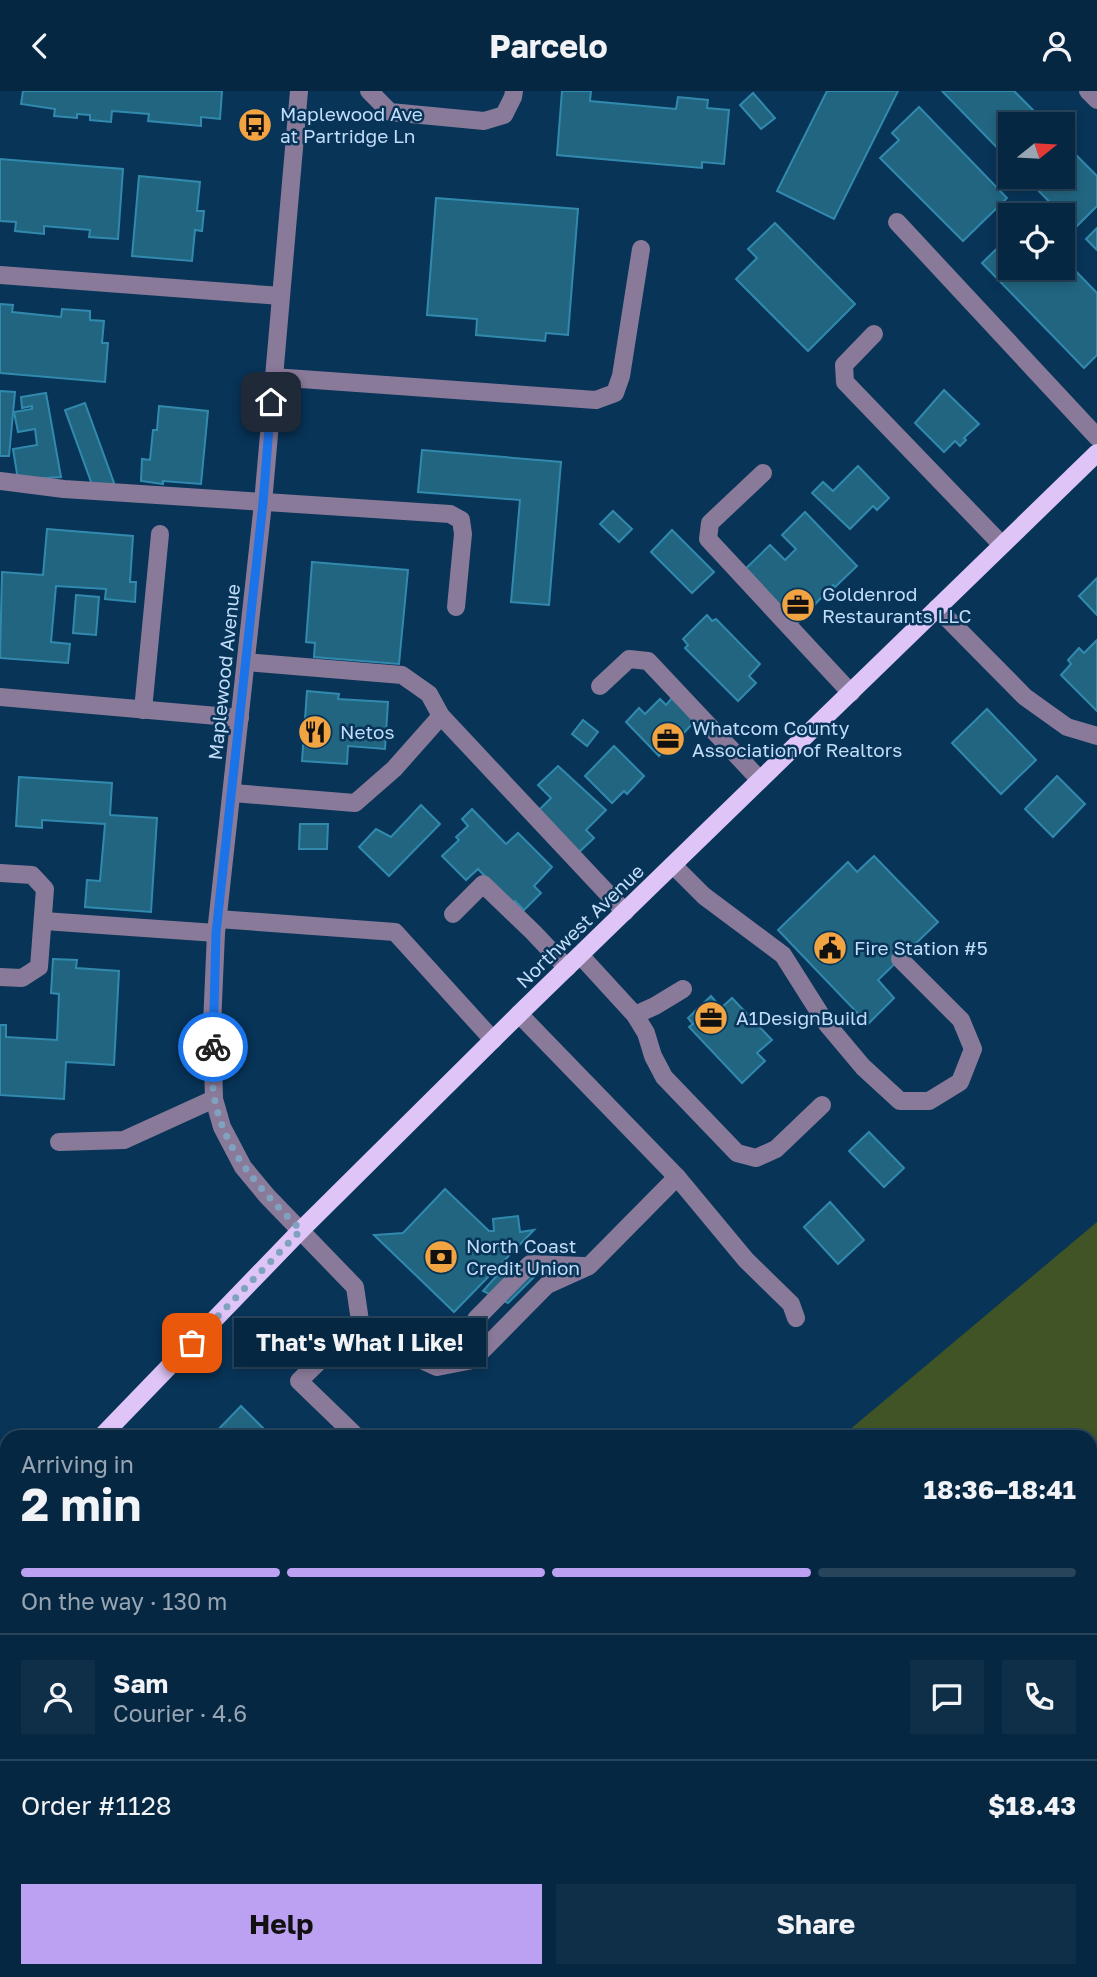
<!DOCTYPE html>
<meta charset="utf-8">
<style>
body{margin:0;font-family:"Golos Text",sans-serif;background:#0f2f49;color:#f1f3f6;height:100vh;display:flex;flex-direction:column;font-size:26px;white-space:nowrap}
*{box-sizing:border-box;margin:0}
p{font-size:23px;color:#98a5b2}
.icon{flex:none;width:38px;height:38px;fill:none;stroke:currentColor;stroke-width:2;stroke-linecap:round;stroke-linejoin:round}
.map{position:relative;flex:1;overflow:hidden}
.side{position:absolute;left:0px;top:1339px;width:1097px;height:548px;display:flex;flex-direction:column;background:#062742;border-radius:21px 21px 0 0;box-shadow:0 4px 10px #0003,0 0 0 2px #27445b}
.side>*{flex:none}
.needle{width:46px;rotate:72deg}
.controls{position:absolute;left:998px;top:21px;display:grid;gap:14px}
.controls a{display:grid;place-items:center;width:77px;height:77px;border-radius:0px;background:#062742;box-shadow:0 4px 10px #0003,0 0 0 2px #27445b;font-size:35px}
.pin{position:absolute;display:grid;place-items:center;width:60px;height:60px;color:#fff;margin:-30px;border-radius:14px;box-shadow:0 4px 10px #0006}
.courier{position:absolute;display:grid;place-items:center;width:70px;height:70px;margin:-35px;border:5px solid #1a73e8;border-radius:50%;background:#fff;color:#222;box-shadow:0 2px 9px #0007}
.bubble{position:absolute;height:49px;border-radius:0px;background:#062742;box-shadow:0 4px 10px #0003,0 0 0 2px #27445b;font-size:23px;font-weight:700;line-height:49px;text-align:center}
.headline em{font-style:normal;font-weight:700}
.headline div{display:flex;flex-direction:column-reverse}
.headline{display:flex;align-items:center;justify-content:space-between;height:119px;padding:0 21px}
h1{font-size:46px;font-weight:700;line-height:52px}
.bar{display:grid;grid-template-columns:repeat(4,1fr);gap:10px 7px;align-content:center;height:84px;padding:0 21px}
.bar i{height:9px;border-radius:5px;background:#27445b}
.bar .current{background:#bca0f2}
.bar p{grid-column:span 4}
.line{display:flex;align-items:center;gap:18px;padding:0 21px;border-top:2px solid #27445b}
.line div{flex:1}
.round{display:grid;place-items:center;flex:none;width:74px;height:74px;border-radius:0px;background:#0f2f49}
.cta{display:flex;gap:14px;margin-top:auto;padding:14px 21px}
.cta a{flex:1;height:80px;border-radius:0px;background:#bca0f2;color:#111;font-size:28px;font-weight:700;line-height:80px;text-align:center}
.cta a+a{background:#0f2f49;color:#f1f3f6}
header{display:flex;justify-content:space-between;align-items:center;height:91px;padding:0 21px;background:#062742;font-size:32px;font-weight:700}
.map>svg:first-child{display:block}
</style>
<header><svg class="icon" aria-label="back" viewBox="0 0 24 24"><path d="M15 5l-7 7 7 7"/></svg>Parcelo<svg class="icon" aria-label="person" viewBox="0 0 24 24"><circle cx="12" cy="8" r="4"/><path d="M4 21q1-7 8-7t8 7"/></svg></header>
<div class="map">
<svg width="1097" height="1886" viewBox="0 0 1097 1886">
<rect width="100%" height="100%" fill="#083458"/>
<!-- green -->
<path fill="#405426" d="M 1097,1131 L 1097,1886 L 751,1886 L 745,1880 L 1090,1880 L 1090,1346 L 841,1346 Z"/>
<!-- building -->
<g fill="#216580" stroke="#318aae" stroke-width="2">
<path d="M 23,0 L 222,0 L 220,28 L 201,26 L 201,35 L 148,30 L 149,23 L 112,20 L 111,31 L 90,29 L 90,24 L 77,23 L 77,27 L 54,25 L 55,18 L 21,13 Z"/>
<path d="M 562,0 L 591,0 L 590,10 L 676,18 L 678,6 L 708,9 L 707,17 L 729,19 L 724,73 L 702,71 L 702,77 L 557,64 Z"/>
<path d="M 827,0 L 898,0 L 834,128 L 777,100 Z"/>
<path d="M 942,0 L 1014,0 L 1039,25 L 1036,28 L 1041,33 L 1010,33 L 1010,70 Z"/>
<path d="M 753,2 L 775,27 L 761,38 L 740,14 Z"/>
<path d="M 919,16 L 1007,107 L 963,150 L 880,67 L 899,49 L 892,42 Z"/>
<path d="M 1062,50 L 1097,85 L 1097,115 L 1075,137 L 1025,86 L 1062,86 Z"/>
<path d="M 0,68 L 123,78 L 118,148 L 89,146 L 90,139 L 44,135 L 44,143 L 15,140 L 16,131 L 0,130 Z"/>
<path d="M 139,85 L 200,91 L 197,120 L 204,120 L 202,140 L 195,139 L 192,170 L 132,165 Z"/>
<path d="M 436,107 L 578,118 L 568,244 L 546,242 L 545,250 L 476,244 L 477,228 L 427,224 Z"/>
<path d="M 775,132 L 855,213 L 808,260 L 736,188 L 757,167 L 748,158 Z"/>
<path d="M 1097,137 L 1097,159 L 1086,148 Z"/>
<path d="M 1010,145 L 1010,177 L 1062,177 L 1062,166 L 1097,202 L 1097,264 L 1084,277 L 982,172 Z"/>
<path d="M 0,213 L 13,214 L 12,221 L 61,226 L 62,218 L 90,220 L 90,229 L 104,230 L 102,252 L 108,252 L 105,291 L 0,282 Z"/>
<path d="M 944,299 L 979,333 L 964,347 L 966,349 L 960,355 L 955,350 L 944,361 L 915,332 Z"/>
<path d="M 0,300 L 15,301 L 9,365 L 0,365 Z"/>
<path d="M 46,302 L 61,386 L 18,389 L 13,358 L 37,354 L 35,338 L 18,341 L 14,321 L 32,318 L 32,315 L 22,317 L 21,306 Z"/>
<path d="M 85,312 L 114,392 L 94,399 L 65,319 Z"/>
<path d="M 159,315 L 208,320 L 201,393 L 163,390 L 163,393 L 141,390 L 142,368 L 150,369 L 153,339 L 157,339 Z"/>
<path d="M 422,359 L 561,371 L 549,514 L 511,511 L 520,409 L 418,401 Z"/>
<path d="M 858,375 L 889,407 L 877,419 L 873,415 L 850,438 L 812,402 L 823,391 L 833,400 Z"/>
<path d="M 613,420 L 632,438 L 619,451 L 600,433 Z"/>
<path d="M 805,421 L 857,475 L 835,496 L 833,494 L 794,536 L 741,482 L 770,454 L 785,469 L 796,458 L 782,444 Z"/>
<path d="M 47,438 L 133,445 L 130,491 L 136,491 L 135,511 L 105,508 L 106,498 L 56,495 L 51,551 L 70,553 L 68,572 L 0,567 L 2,481 L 43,484 Z"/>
<path d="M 672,439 L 714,481 L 692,502 L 651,461 Z"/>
<path d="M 312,471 L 408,479 L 399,573 L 314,566 L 315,552 L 306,551 Z"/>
<path d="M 1097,487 L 1097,524 L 1079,505 Z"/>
<path d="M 76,504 L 99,506 L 96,544 L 73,542 Z"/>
<path d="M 707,524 L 712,530 L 716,528 L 760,573 L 749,585 L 756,592 L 738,610 L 685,557 L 688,554 L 683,548 Z"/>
<path d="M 1097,549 L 1097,620 L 1061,584 L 1071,573 L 1068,569 L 1079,557 L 1084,562 Z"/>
<path d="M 307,600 L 339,603 L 338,608 L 388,611 L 385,658 L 348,655 L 347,673 L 302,670 Z"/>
<path d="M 672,607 L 695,630 L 679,647 L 683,651 L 671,663 L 666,658 L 659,665 L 626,631 L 639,617 L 645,623 L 660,608 L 666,614 Z"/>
<path d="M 987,618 L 1036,669 L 1001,703 L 952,652 Z"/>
<path d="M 583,629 L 598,641 L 587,655 L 572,643 Z"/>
<path d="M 614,655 L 644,685 L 627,703 L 624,700 L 612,712 L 585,685 Z"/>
<path d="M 558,675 L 606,719 L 586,739 L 594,747 L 577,763 L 537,721 L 551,707 L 538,694 Z"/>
<path d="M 1057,685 L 1085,713 L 1053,746 L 1025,718 Z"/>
<path d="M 19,686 L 112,692 L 110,724 L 157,727 L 151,821 L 85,816 L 87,789 L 100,790 L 105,733 L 42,729 L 42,737 L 16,735 Z"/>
<path d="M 421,714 L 440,733 L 389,785 L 359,756 L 376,738 L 391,746 Z"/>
<path d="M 472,718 L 506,753 L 518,742 L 552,776 L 534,795 L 541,802 L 524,819 L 515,810 L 512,813 L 478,778 L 466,789 L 442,765 L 459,749 L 456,746 L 468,735 L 462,728 Z"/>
<path d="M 300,733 L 328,733 L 327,758 L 299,758 Z"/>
<path d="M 874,765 L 938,831 L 878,889 L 894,907 L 868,933 L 778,839 L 848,771 L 857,781 Z"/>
<path d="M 53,868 L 77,869 L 76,877 L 119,880 L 114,974 L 66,971 L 64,1008 L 0,1004 L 0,934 L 6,934 L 6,946 L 57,949 L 59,903 L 51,902 Z"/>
<path d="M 711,905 L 721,917 L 732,907 L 772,949 L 757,962 L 765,970 L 742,992 L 689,936 L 693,933 L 688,927 Z"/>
<path d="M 869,1041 L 904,1077 L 884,1096 L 849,1060 Z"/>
<path d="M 445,1098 L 489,1140 L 494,1140 L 493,1128 L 518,1125 L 520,1141 L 534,1139 L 454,1221 L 374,1144 L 403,1142 Z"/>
<path d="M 830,1111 L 864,1149 L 838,1173 L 804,1136 Z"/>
<path d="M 509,1171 L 535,1185 L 508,1212 L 483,1200 Z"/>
<path d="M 241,1315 L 272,1346 L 211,1346 Z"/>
<path d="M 250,1880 L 557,1880 L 551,1886 L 257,1886 Z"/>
</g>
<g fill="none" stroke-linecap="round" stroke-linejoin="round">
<!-- minor -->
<g stroke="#8a7a99" stroke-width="18">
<path d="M 299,0 L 263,412 L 216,842 L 212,934 L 214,1008 L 222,1036 L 243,1076 L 267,1105 L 355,1196 L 360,1230 L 376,1248 L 437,1276 L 473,1269 L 547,1194 L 589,1175 L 677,1086"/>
<path d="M 369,0 L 390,21 L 484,30 L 504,24 L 513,6 L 514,0"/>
<path d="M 1088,0 L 1097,9"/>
<path d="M 897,131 L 1097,346"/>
<path d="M 0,184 L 281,205"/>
<path d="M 874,243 L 844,274 L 845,291 L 1002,454"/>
<path d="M 273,286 L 596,309 L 615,302 L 621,285 L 641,158"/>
<path d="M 763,382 L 710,432 L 708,448 L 851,602"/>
<path d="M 0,390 L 64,398 L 450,423 L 461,429 L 463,443 L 456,516"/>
<path d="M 937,517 L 1025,606 L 1067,636 L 1097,645"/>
<path d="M 600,595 L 629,568 L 648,570 L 760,689"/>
<path d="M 0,606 L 240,627"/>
<path d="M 143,619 L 160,443"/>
<path d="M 441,625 L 625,821"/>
<path d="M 233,702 L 355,712 L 394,678 L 441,625 L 429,603 L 402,584 L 246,571"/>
<path d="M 673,774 L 704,805 L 783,864 L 826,932 L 863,976 L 900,1010 L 929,1010 L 960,991 L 973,958 L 961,929 L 900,868"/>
<path d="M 0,782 L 32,784 L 45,798 L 39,876 L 22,887 L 0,886"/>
<path d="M 453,823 L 483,793 L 533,841 L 567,877"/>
<path d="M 218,828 L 395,841 L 493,949"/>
<path d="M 44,830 L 216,842"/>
<path d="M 580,864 L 635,924 L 646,942 L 653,965 L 664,986 L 737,1062 L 756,1067 L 776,1058 L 822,1014"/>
<path d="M 519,923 L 677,1086 L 746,1169 L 791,1213 L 796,1227"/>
<path d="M 635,924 L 655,915 L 683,898"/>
<path d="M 59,1051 L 124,1049 L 214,1008"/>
<path d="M 473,1269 L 476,1228 L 530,1173 L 584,1175"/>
<path d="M 357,1346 L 299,1290 L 360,1230"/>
<path d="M 0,1404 L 7,1411"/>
<path d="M 0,1596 L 7,1588"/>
<path d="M 0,1684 L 7,1690"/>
<path d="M 0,1838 L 7,1831"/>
<path d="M 213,1880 L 220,1886"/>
<path d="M 622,1880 L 628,1886"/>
</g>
<!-- major -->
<g stroke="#dfc4f7" stroke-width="18">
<path d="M 101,1346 L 301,1139 L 519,923 L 1097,362"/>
<path d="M 0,1450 L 7,1443"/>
</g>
</g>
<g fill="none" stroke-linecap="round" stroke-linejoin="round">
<!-- done -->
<path stroke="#80a2c1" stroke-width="7" stroke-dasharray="0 12.6" d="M 192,1252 L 301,1139 C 263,1101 226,1064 215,1010 C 211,993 213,973 213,956"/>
<!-- route -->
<path stroke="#1a73e8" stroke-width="9" d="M 213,956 L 216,842 L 263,412 L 271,311"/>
</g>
<!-- icons -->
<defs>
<g id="bus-disc" transform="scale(1.75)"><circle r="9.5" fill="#f3a442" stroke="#083458"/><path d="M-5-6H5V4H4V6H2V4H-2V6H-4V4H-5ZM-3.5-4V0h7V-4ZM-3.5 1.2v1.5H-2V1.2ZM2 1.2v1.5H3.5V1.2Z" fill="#111"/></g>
<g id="office-disc" transform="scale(1.75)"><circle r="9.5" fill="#f3a442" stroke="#083458"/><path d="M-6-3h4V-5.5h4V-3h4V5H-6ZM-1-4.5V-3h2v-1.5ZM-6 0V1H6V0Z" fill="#111"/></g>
<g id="restaurant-disc" transform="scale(1.75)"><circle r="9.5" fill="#f3a442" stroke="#083458"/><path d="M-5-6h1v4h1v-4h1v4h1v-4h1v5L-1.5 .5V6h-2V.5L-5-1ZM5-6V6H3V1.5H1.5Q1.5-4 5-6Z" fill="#111"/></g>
<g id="civic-disc" transform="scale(1.75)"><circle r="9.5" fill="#f3a442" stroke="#083458"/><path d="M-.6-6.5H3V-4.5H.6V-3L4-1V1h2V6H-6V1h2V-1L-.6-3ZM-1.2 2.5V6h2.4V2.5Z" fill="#111"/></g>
<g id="bank-disc" transform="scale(1.75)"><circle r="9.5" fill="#f3a442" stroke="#083458"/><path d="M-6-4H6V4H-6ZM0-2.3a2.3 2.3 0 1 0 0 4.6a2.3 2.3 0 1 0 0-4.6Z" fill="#111"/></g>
</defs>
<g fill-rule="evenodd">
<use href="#bus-disc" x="255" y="34"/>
<use href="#office-disc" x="798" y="514"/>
<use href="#restaurant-disc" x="315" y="641"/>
<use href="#office-disc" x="668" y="648"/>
<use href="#civic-disc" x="830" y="857"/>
<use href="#office-disc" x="711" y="927"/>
<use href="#bank-disc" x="441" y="1166"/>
</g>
<g text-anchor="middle" stroke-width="5" stroke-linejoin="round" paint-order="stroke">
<!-- poi labels -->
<g font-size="19" fill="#c1ddf9" stroke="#083458" text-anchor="start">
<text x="280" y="30">Maplewood Ave<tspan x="280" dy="22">at Partridge Ln</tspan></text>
<text x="822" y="510">Goldenrod<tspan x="822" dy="22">Restaurants LLC</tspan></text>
<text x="692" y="644">Whatcom County<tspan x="692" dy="22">Association of Realtors</tspan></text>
<text x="340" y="648">Netos</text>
<text x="854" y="864">Fire Station #5</text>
<text x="736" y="934">A1DesignBuild</text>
<text x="466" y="1162">North Coast<tspan x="466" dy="22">Credit Union</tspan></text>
</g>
<!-- street labels -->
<g font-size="19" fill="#c1ddf9" stroke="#083458">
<text transform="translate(224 581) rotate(-84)" y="7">Maplewood Avenue</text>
<text transform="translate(580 835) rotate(-44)" y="7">Northwest Avenue</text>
</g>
</g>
</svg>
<div class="controls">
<a><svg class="needle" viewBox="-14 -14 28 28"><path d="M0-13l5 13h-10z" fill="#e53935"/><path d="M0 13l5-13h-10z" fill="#98a5b2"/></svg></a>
<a><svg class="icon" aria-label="locate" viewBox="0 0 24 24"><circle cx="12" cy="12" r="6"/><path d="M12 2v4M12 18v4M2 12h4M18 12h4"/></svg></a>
</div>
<div class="pin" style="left:192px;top:1252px;background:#ea580c"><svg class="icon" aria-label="bag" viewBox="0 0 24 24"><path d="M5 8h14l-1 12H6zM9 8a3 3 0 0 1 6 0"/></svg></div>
<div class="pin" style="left:271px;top:311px;background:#1f2937"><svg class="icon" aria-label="home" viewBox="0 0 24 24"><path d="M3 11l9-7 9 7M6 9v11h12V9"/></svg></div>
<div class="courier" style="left:213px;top:956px"><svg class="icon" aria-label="bike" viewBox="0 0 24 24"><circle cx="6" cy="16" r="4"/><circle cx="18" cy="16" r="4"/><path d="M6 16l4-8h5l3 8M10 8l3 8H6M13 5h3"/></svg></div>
<div class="bubble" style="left:234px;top:1227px;width:252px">That's What I Like!</div>
<section class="side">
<div class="headline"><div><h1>2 min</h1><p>Arriving in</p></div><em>18:36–18:41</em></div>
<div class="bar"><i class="current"></i><i class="current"></i><i class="current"></i><i></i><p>On the way · 130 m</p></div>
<div class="line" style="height:126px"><a class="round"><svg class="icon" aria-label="person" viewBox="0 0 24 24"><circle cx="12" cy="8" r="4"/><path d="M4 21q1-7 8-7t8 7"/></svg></a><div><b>Sam</b><p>Courier · 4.6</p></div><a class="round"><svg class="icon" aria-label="chat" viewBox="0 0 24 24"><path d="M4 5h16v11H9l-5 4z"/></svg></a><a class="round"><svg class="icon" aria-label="phone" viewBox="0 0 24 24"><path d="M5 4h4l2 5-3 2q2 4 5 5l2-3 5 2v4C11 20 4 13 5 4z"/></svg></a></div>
<div class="line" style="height:91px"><div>Order #1128</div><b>$18.43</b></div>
<div class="cta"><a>Help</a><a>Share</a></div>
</section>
</div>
